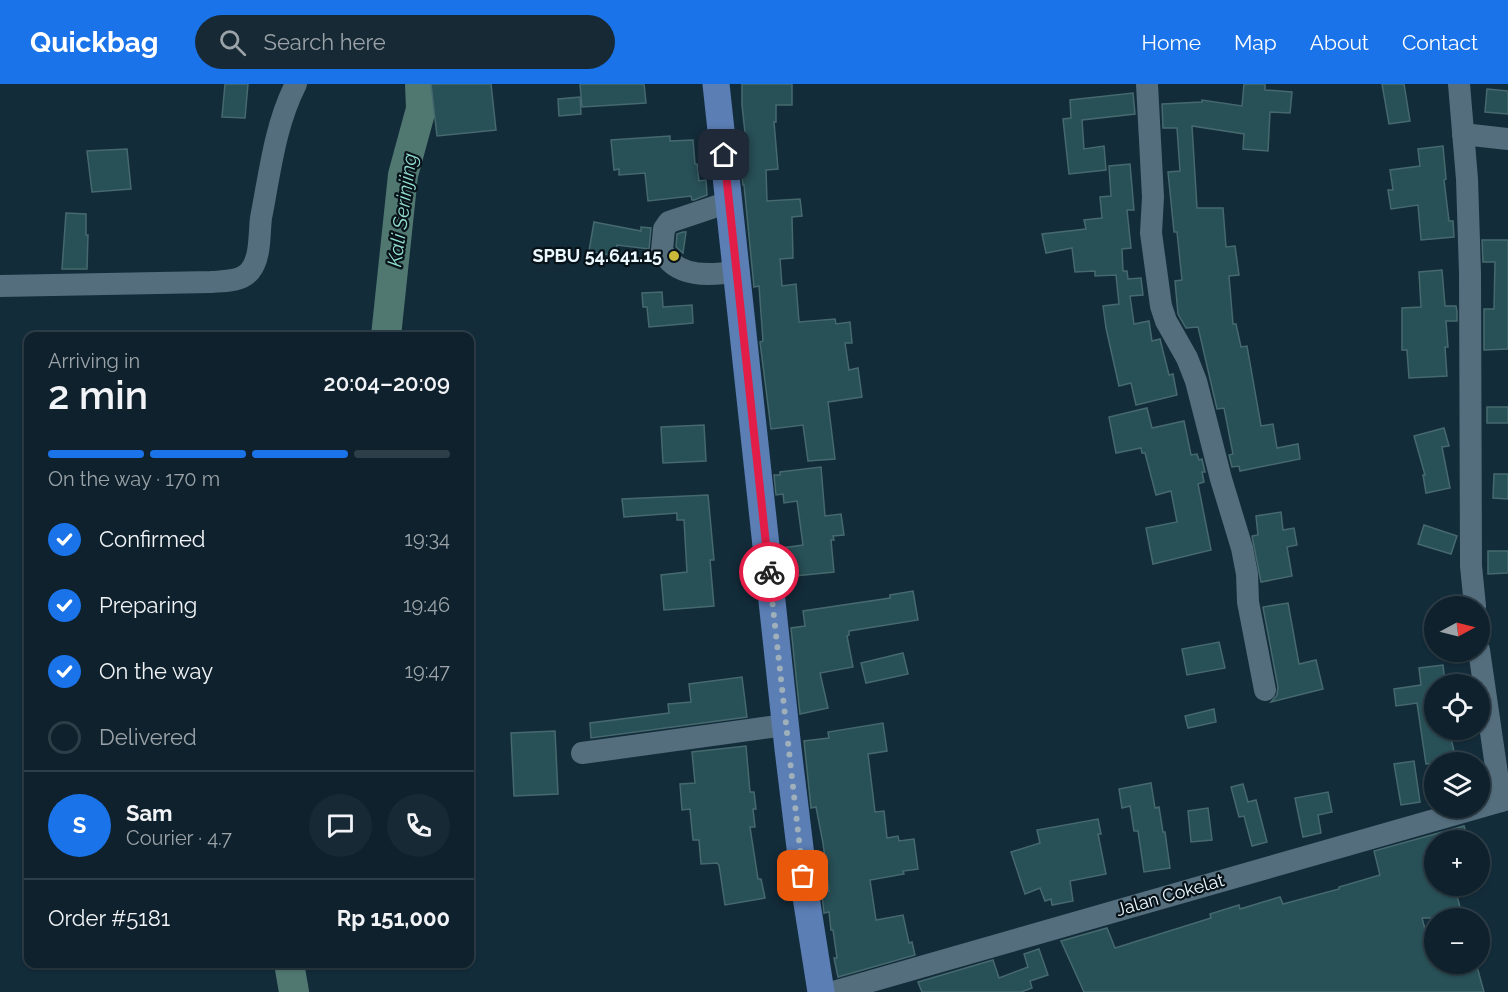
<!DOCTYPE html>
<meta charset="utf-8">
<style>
body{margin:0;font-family:Raleway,sans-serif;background:#172934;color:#f1f3f6;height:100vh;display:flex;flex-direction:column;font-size:22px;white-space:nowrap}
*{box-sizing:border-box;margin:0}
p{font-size:20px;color:#9ba3a9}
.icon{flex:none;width:33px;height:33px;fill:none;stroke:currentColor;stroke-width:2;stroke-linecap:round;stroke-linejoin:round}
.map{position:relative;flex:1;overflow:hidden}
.panel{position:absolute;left:24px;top:248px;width:450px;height:636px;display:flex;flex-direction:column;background:#0e212c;border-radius:12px;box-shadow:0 2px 4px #0004,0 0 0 2px #2e3e48}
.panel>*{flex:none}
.needle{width:39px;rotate:83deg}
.buttons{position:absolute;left:1424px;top:512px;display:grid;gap:12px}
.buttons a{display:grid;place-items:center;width:66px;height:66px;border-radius:50%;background:#0e212c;box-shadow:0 2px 4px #0004,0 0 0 2px #2e3e48;font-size:30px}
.pin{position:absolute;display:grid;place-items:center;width:51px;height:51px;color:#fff;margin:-26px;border-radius:12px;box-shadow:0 3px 9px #0006}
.courier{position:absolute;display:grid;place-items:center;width:60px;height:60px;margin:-30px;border:4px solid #e11d48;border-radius:50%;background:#fff;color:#222;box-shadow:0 2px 8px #0007}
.overview em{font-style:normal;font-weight:600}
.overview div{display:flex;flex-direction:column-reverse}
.overview{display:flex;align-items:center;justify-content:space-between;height:102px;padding:0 24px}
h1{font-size:39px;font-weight:600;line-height:45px}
.bar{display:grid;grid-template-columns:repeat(4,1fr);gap:9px 6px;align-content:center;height:72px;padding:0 24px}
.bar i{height:8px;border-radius:4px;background:#2e3e48}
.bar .current{background:#1a73e8}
.bar p{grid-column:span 4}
.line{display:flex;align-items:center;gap:15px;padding:0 24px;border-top:2px solid #2e3e48}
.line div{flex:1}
.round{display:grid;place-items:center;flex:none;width:63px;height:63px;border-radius:32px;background:#172934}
ol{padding:0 24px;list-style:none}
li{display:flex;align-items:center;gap:18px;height:66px}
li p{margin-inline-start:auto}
li .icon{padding:6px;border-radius:50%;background:#1a73e8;color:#fff;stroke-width:4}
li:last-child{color:#9ba3a9}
li i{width:33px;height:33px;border:3px solid #2e3e48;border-radius:50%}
header{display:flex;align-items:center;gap:36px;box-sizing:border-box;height:84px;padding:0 30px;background:#1a73e8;color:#fff}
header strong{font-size:28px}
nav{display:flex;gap:33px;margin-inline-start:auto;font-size:21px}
.search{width:420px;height:54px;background:#172934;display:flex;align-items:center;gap:15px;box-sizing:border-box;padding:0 21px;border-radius:33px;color:#9ba3a9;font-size:22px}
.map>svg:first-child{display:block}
</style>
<header>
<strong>Quickbag</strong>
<div class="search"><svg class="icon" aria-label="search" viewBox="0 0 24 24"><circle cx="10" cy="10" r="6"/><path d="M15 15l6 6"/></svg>Search here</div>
<nav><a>Home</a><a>Map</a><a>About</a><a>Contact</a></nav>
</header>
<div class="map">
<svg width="1508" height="908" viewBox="0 0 1508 908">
<rect width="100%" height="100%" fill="#132c3a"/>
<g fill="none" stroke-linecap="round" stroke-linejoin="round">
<!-- river -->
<g stroke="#507871" stroke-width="30">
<path d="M 386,252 L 403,91 L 421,25 L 420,0"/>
<path d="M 289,879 L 294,908"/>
</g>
</g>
<!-- building -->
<g fill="#285057" stroke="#46696e" stroke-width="1.5">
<path d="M 225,0 L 248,0 L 245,34 L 222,33 Z"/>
<path d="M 431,0 L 491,0 L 496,46 L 437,52 Z"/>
<path d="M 580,0 L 644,0 L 646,19 L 582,23 Z"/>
<path d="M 742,0 L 792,0 L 792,21 L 776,21 L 776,38 L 774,38 L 778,85 L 766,86 L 767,117 L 800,115 L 802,132 L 792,133 L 793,174 L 780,175 L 782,202 L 796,200 L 799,238 L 835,235 L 836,240 L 850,238 L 852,259 L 845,259 L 849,286 L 858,284 L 862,313 L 828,318 L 835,375 L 808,377 L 803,341 L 771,345 L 760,258 L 763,257 L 759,202 L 754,203 L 744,101 L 743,101 L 740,76 L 748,76 L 742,21 Z"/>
<path d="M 1244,0 L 1265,0 L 1265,6 L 1292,8 L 1290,29 L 1270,28 L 1268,67 L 1243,65 L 1244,50 L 1192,42 L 1197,124 L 1223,124 L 1226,163 L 1235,162 L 1239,191 L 1229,192 L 1233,240 L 1236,240 L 1241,263 L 1247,262 L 1261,342 L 1273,340 L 1277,364 L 1298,360 L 1300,375 L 1240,387 L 1239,382 L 1232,383 L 1229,371 L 1233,370 L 1224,324 L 1217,325 L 1198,243 L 1186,244 L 1178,230 L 1175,197 L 1182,196 L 1177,148 L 1174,148 L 1168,88 L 1180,87 L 1177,44 L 1163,44 L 1162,20 L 1202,18 L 1202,16 L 1242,22 Z"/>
<path d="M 1382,0 L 1404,0 L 1410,37 L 1389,40 Z"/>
<path d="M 1487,5 L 1508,7 L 1508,30 L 1485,28 Z"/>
<path d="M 1133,9 L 1135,30 L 1082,36 L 1084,65 L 1104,62 L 1106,86 L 1069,90 L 1063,35 L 1071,34 L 1070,16 Z"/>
<path d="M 580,13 L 581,30 L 559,32 L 558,15 Z"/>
<path d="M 670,52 L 670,57 L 693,56 L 695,80 L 697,80 L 699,97 L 706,96 L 707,111 L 694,116 L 692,116 L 691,112 L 648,117 L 645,89 L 619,91 L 619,85 L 614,86 L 611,56 Z"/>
<path d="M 1443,62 L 1446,95 L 1444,96 L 1449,137 L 1453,137 L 1454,153 L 1421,156 L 1418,121 L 1391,125 L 1388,106 L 1393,106 L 1390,86 L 1420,82 L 1418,65 Z"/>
<path d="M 127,65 L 131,105 L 92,108 L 87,67 Z"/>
<path d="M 1130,80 L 1134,126 L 1127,126 L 1131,164 L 1122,165 L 1123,187 L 1127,187 L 1128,195 L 1141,194 L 1143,211 L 1130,212 L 1134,240 L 1149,237 L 1152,257 L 1160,255 L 1169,291 L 1173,290 L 1177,311 L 1136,321 L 1131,299 L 1119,302 L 1106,244 L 1103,222 L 1119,220 L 1116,191 L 1095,192 L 1095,187 L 1075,188 L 1072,164 L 1046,169 L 1042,150 L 1086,145 L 1084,136 L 1102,134 L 1100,113 L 1111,112 L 1109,82 Z"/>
<path d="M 66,129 L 86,130 L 86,151 L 88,151 L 87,185 L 62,185 Z"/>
<path d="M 594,138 L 641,147 L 641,143 L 651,144 L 649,165 L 617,161 L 615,172 L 589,167 Z"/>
<path d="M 683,148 L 686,148 L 683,169 L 676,163 L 677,150 Z"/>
<path d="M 1482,156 L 1508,156 L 1508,265 L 1484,266 L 1484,225 L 1494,225 L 1495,178 L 1483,178 Z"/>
<path d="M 1442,186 L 1445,222 L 1456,222 L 1457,227 L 1457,237 L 1446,237 L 1448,263 L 1445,263 L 1447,292 L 1409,294 L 1407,266 L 1402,266 L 1402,224 L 1421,223 L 1419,188 Z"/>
<path d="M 662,208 L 663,223 L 692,221 L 693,239 L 649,243 L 647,223 L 643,223 L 642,209 Z"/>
<rect x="1487" y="323" width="21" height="16"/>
<path d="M 1147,324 L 1152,344 L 1184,337 L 1191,371 L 1197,370 L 1199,376 L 1202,375 L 1205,388 L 1202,388 L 1204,398 L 1198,400 L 1211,466 L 1153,480 L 1146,444 L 1177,438 L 1171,407 L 1156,411 L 1145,369 L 1142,369 L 1141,364 L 1116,369 L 1109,333 Z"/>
<path d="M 704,341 L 706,377 L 663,379 L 661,343 Z"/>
<path d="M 1444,344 L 1449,362 L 1442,363 L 1450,404 L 1426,409 L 1423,391 L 1425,391 L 1414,352 Z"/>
<path d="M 821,383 L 825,432 L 841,430 L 844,451 L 833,452 L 834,456 L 831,456 L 834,488 L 795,492 L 794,478 L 784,479 L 782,464 L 803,461 L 797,417 L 784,419 L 783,410 L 776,411 L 774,391 L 780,391 L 780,388 Z"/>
<path d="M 1494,390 L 1508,390 L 1508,415 L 1493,414 Z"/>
<path d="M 708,411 L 714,476 L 710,476 L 714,522 L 664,526 L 661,491 L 687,488 L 684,436 L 677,436 L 677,429 L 624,433 L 622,415 Z"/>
<path d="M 1281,428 L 1283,446 L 1294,444 L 1297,461 L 1287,463 L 1292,492 L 1261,498 L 1252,452 L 1258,451 L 1256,432 Z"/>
<path d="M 1424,441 L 1457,452 L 1451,470 L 1418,460 Z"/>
<path d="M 1488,467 L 1508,467 L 1508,489 L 1488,490 Z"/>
<path d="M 913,507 L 918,536 L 849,547 L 849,551 L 847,552 L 853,583 L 820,589 L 828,624 L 800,630 L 791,544 L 805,542 L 803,527 L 890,514 L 890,511 Z"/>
<path d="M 1288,519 L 1299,580 L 1316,576 L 1323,605 L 1271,618 L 1277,611 L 1278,603 L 1263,523 Z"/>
<path d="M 1219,558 L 1225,584 L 1187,591 L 1182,565 Z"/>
<path d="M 903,569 L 908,590 L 866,599 L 861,579 Z"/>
<path d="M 1443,581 L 1445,600 L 1434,600 L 1434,645 L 1449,645 L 1455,672 L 1434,676 L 1434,679 L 1426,680 L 1417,619 L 1396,622 L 1394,605 L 1421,601 L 1419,584 Z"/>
<path d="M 742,593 L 747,633 L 591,654 L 590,639 L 669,629 L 668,620 L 691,618 L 689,600 Z"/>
<path d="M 1214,625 L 1216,638 L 1188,644 L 1185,632 Z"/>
<path d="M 883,639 L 887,667 L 868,670 L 875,728 L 884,727 L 887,754 L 898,752 L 899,757 L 914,755 L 918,785 L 903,787 L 904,790 L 870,796 L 876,836 L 903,831 L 909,859 L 912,858 L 915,871 L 838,893 L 834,874 L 837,874 L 833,846 L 831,846 L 829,828 L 824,829 L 822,811 L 821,808 L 829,807 L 823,759 L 816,723 L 811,724 L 804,657 L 829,654 L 828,648 Z"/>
<path d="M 555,647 L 558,710 L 514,712 L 511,649 Z"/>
<path d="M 746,662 L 750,708 L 754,708 L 756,725 L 753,725 L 755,743 L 750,743 L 758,795 L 761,795 L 765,814 L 725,821 L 719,781 L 717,779 L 701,780 L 699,756 L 693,756 L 690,725 L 682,726 L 680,700 L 695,699 L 692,668 Z"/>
<path d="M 1414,677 L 1420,718 L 1401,721 L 1394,680 Z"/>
<path d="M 1151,699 L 1155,724 L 1159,723 L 1163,748 L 1165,748 L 1170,784 L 1144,788 L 1138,747 L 1134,747 L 1130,722 L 1122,724 L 1119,705 Z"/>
<path d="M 1243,700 L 1248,718 L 1256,716 L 1267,758 L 1252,762 L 1244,732 L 1239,733 L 1231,703 Z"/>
<path d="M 1328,708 L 1332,728 L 1318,731 L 1321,749 L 1303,753 L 1295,714 Z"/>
<path d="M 1208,724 L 1212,756 L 1191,758 L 1188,727 Z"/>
<path d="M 1098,735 L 1101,750 L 1098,750 L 1106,790 L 1070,797 L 1073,817 L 1052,821 L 1051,815 L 1045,817 L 1040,804 L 1025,810 L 1011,768 L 1040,759 L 1037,746 Z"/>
<path d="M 1464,742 L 1468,756 L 1434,756 L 1434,801 L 1454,801 L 1463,834 L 1422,834 L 1434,879 L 1476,879 L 1484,908 L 1084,908 L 1061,857 L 1107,844 L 1115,864 L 1211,834 L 1210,830 L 1239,821 L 1240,825 L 1280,813 L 1283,820 L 1339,805 L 1339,803 L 1380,791 L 1374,767 Z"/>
<path d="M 1039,865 L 1048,891 L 1030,897 L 1032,904 L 1021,908 L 922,908 L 918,898 L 993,876 L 999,894 L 1028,883 L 1024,870 Z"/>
</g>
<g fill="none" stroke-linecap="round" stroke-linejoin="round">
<!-- minor -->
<g stroke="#546e7e" stroke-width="22">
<path d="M 1147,0 L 1153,113 L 1151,149 L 1161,222 L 1166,237 L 1187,274 L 1196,297 L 1221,395 L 1242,464 L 1247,490 L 1248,518 L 1265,606"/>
<path d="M 1459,0 L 1467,95 L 1470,189 L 1471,482 L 1475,522"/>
<path d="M 1463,50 L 1508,55"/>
<path d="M 729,118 L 669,138 L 664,145 L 662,166 C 675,194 711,192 736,187"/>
<path d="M 0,202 L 211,198 C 223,197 241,198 250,187 C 261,174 259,149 261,134 C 270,88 275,41 296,0"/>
<path d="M 1479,566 L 1501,717"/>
<path d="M 582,669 L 785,641"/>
<path d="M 833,908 L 1508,715"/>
</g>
<!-- major -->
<path stroke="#5b7eb5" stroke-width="27" d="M 716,0 L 788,665 L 806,813 L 821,908"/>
</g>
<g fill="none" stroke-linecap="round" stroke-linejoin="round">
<!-- done -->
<path stroke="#9fb0ba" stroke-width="6" stroke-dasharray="0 10.8" d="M 769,488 L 803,792"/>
<!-- route -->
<path stroke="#e11d48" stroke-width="8" d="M 724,71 L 769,488"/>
</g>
<!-- markers -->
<circle fill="#caba3a" stroke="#081319" stroke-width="2" cx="674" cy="172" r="6"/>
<g text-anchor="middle" stroke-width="4.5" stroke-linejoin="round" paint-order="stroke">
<!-- poi labels -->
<g font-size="18" font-weight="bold" fill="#ebf7ff" stroke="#081319" text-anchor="end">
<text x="662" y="178">SPBU 54.641.15</text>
</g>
<!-- street labels -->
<g font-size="18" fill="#ebf7ff" stroke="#081319">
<text transform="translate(1170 811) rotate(-16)" y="6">Jalan Cokelat</text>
</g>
<!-- water labels -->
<g font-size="20" font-style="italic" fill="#93ded1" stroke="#081319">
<text transform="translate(402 126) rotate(-82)" y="7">Kali Serinjing</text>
</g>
</g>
</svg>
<div class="buttons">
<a><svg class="needle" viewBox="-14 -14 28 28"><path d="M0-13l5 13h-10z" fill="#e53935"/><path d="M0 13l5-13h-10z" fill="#9ba3a9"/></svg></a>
<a><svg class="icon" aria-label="locate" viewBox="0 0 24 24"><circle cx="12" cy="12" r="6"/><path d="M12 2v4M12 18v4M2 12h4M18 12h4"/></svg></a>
<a><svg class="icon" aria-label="layers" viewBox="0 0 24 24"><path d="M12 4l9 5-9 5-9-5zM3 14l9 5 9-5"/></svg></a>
<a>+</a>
<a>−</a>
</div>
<div class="pin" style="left:803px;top:792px;background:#ea580c"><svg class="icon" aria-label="bag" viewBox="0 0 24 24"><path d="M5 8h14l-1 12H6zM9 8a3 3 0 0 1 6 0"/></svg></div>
<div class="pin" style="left:724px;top:71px;background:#1f2937"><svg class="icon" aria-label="home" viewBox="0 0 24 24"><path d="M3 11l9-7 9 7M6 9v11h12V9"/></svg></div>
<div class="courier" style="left:769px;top:488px"><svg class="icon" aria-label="bike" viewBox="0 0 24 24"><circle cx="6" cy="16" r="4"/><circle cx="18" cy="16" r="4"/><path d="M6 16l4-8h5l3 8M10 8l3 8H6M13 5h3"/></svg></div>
<section class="panel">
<div class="overview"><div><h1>2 min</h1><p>Arriving in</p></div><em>20:04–20:09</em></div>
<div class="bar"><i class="current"></i><i class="current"></i><i class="current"></i><i></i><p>On the way · 170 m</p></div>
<ol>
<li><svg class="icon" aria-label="check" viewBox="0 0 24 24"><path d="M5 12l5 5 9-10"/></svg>Confirmed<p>19:34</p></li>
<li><svg class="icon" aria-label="check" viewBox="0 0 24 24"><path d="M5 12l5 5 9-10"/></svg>Preparing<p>19:46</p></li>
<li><svg class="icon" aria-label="check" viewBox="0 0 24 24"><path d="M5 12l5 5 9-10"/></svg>On the way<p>19:47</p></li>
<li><i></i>Delivered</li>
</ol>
<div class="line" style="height:108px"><b class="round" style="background:#1a73e8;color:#fff">S</b><div><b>Sam</b><p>Courier · 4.7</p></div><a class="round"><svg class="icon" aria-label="chat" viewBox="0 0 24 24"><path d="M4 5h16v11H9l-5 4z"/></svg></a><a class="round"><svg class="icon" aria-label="phone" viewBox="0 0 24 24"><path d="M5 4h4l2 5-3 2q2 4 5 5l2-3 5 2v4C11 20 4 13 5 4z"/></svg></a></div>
<div class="line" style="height:78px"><div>Order #5181</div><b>Rp 151,000</b></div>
</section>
</div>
